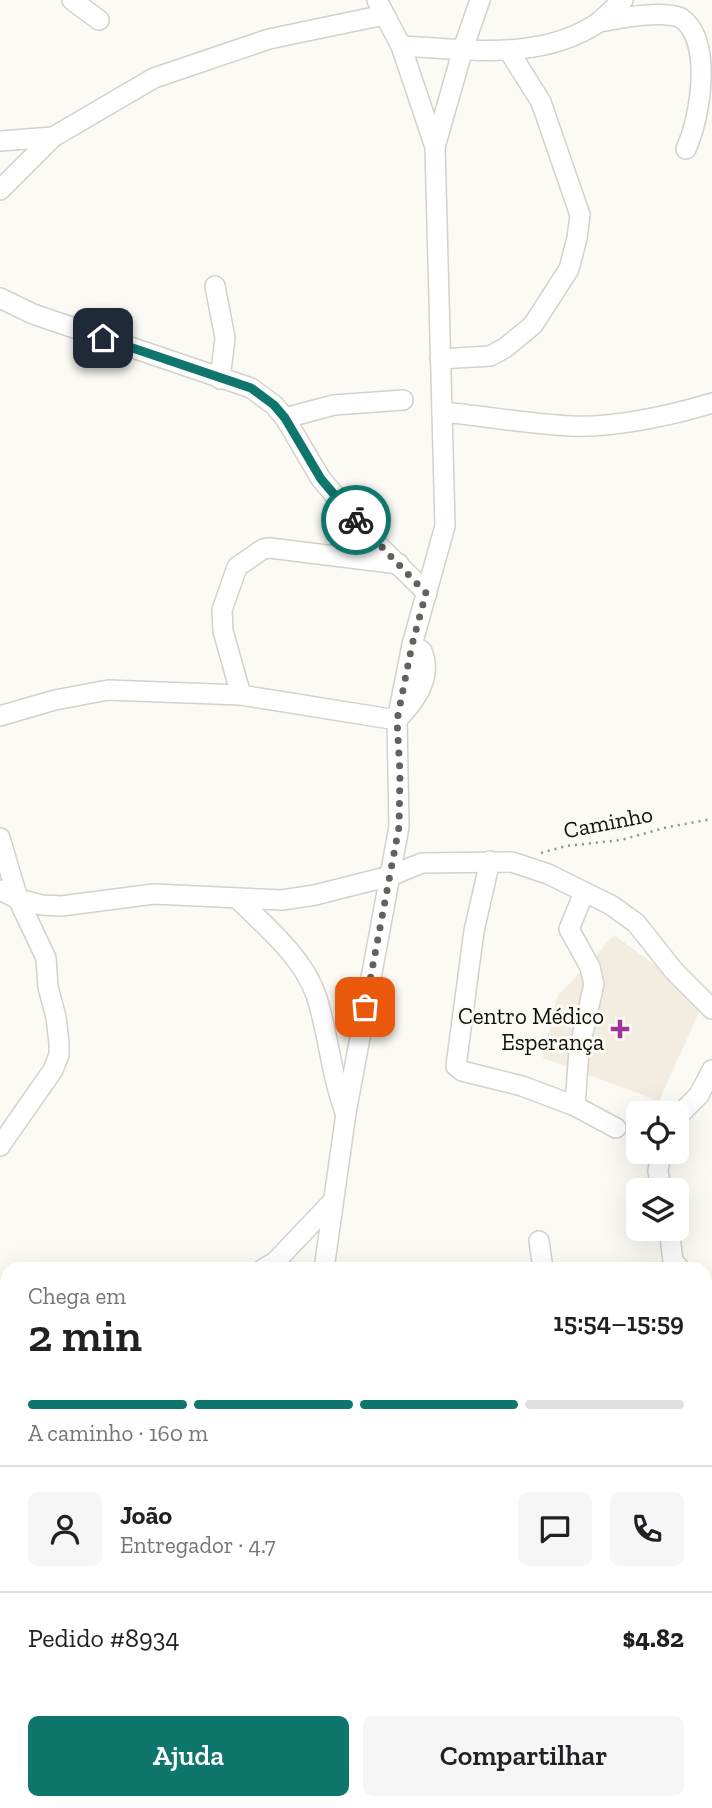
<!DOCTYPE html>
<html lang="pt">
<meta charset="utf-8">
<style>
body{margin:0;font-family:"Zilla Slab",serif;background:#f6f6f6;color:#202124;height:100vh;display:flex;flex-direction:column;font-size:26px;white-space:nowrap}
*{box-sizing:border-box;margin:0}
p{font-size:23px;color:#757577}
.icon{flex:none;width:38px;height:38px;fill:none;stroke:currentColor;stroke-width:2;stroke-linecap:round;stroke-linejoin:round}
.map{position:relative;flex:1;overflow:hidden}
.panel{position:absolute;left:0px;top:1262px;width:712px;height:548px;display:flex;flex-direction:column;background:#fff;border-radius:21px 21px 0 0;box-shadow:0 7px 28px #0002}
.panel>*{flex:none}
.tools{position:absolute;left:626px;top:1101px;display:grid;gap:14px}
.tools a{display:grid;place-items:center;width:63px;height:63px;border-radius:10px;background:#fff;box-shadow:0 7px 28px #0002;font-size:35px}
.pin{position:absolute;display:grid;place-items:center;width:60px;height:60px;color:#fff;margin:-30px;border-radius:14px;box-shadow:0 4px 10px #0006}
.courier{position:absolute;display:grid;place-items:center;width:70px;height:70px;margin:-35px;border:5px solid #0f766e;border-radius:50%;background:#fff;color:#222;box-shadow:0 2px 9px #0007}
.head em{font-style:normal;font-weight:600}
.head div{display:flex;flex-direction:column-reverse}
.head{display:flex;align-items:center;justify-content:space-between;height:119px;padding:0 28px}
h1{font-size:46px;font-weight:600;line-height:52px}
.bar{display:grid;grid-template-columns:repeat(4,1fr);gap:10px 7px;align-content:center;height:84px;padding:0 28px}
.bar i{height:9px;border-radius:5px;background:#e0e0e0}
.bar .active{background:#0f766e}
.bar p{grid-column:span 4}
.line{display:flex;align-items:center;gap:18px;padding:0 28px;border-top:2px solid #e0e0e0}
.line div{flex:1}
.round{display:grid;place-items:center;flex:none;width:74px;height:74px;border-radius:10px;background:#f6f6f6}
.action{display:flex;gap:14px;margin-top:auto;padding:14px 28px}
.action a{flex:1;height:80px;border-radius:10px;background:#0f766e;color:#fff;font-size:28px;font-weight:600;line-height:80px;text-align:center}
.action a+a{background:#f6f6f6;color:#202124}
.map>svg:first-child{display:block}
</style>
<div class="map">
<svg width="712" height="1808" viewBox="0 0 712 1808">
<rect width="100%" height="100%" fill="#fcfaf4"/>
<!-- built -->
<g fill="#f3ede1">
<path d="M 614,935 L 704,1001 L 659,1101 L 543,1058 L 557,997 Z"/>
<path d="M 7,1386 L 7,1520 L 0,1533 L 0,1390 Z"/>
<path d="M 93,1803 L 153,1803 L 149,1808 L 111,1808 Z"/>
</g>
<!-- building -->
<g fill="#d1cec8">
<path d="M 7,1386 L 7,1411 L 0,1415 L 0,1390 Z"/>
<path d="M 7,1451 L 7,1494 L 0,1490 L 0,1461 Z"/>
<path d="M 187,1802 L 249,1802 L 247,1808 L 185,1808 Z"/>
<path d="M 507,1802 L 511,1802 L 522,1806 L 521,1808 L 505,1808 Z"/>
</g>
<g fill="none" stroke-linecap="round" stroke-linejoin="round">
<!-- minor casing -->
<g stroke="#d3d1cb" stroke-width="22">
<g id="minor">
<path d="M 72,0 L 99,20"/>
<path d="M 377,0 L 401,46 L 435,147"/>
<path d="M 599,22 C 621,18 661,10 681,18 C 712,39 702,113 686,149"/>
<path d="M 401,46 C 466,49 541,62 599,22 C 607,15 615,7 623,0"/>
<path d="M 0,141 L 53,137"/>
<path d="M 0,190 L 53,137 L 154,78 L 269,39 L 384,15"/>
<path d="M 215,286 L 225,338 L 220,379"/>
<path d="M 0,298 L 33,314 L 251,388 L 274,405 L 285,418 L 321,479 L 371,538 L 427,593"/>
<path d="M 440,359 L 490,356 L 505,348 L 533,325 L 569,269 L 577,238 L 580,215 L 541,102 L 509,51"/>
<path d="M 442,412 C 485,416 529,424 572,426 C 614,428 673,415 712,403"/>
<path d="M 285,418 L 334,405 L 403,400"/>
<path d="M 241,695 L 223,631 L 222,610 L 237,567 L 263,549 L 270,548 L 399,564"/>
<path d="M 0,716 L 55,700 L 108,690 L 241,695 L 397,720 C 415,701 433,678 422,651 L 412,645"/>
<path d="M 0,838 L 18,899 L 46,958 L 48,987 L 56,1017 L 59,1043 L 59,1055 L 53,1070 L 0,1146"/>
<path d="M 490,861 L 474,931 L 456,1066 L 462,1071 L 522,1086 L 575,1106"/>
<path d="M 0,890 L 18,899 L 42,905 L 61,906 L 154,894 L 282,900 L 315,895 L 390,876 L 422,863 L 512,862 L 548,874 L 611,905 L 636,923 L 674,971 L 712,1009"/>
<path d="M 584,893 L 569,929 L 590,967 L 594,984 L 579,1050 L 575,1106 L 616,1128"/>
<path d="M 237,898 C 265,926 303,957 316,995 C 329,1034 330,1073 345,1112"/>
<path d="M 677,1117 L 699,1095 L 712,1070"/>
<path d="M 661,1152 L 658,1171 L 661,1190"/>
<path d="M 669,1228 L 673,1261 L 680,1269"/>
<path d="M 539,1241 L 543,1269"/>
<path d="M 263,1269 L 275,1262 L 332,1202"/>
<path d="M 324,1269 L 346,1113 L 399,827 L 397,720 L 412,645 L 445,526 L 435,147 L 463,49 L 480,0"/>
<path d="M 0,1290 L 7,1302"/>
<path d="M 705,1301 L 712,1297"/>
<path d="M 0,1384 L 7,1380"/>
<path d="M 705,1516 L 712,1504"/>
<path d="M 705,1584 L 712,1583"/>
<path d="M 0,1784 L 7,1786"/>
<path d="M 62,1802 L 81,1808"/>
<path d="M 380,1802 L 402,1808"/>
<path d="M 159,1808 L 163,1802"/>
<path d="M 543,1808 L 546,1802"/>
<path d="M 708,1808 L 712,1805"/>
</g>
</g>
<!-- path -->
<path stroke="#93928d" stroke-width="2.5" stroke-dasharray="2 5" stroke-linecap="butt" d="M 541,853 L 566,846 L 621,840 L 668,827 L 712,819"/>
<!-- minor -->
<use href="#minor" stroke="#fff" stroke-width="19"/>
</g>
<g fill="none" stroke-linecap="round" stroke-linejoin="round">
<!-- done -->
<path stroke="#63615e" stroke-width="7" stroke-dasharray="0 12.6" d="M 356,520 L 426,593 L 412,645 L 397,720 L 400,774 L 399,827 L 365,1007"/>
<!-- route -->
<path stroke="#0f766e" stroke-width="9" d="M 103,338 L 251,388 L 274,405 L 285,418 L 321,479 L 356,520"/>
</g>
<!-- markers -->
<path fill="#9e3495" stroke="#fcfaf4" stroke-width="2.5" d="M616.5 1018.5h7v7h7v7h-7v7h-7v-7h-7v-7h7z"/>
<g text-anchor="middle" stroke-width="6" stroke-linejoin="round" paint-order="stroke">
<!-- street labels -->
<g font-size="23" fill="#100f0d" stroke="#fcfaf4">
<text transform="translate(608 822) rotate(-11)" y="8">Caminho</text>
</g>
<!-- poi labels -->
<g font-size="23" fill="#100f0d" stroke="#fcfaf4" text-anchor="end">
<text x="604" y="1024">Centro Médico<tspan x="604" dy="26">Esperança</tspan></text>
</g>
</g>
</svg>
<div class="tools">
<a><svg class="icon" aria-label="locate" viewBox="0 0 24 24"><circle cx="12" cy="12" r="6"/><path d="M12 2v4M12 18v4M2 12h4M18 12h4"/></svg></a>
<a><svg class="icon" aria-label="layers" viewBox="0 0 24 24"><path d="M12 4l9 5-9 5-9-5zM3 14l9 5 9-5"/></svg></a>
</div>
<div class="pin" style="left:365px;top:1007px;background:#ea580c"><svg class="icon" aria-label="bag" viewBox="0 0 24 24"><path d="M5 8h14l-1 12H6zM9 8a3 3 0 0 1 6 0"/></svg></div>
<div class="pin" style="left:103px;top:338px;background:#1f2937"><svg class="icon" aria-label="home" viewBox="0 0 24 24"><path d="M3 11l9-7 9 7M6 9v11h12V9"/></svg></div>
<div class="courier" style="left:356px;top:520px"><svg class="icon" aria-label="bike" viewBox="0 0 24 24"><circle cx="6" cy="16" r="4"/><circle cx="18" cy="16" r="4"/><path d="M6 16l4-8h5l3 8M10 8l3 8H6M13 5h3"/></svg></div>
<section class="panel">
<div class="head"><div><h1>2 min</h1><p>Chega em</p></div><em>15:54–15:59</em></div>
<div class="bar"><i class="active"></i><i class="active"></i><i class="active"></i><i></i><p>A caminho · 160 m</p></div>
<div class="line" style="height:126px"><a class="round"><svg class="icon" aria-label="person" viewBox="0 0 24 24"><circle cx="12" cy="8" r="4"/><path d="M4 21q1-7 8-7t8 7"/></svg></a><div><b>João</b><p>Entregador · 4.7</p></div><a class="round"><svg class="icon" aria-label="chat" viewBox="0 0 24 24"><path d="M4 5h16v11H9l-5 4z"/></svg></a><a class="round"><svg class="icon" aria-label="phone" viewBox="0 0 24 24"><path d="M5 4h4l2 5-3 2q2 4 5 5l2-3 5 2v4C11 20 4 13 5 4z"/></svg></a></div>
<div class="line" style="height:91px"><div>Pedido #8934</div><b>$4.82</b></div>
<div class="action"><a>Ajuda</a><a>Compartilhar</a></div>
</section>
</div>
